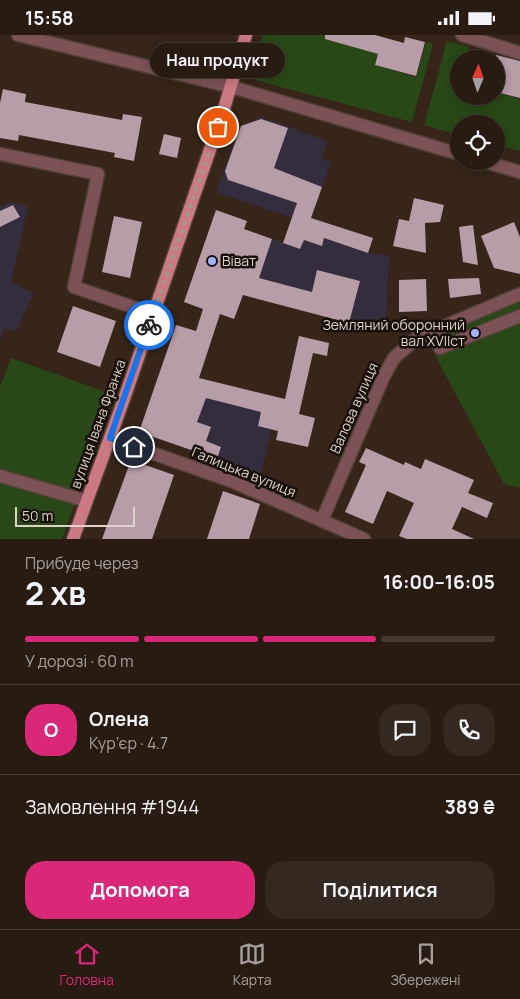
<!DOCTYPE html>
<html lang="uk">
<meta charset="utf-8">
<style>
body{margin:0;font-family:Manrope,sans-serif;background:#342920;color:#f1f3f6;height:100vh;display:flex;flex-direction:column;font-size:19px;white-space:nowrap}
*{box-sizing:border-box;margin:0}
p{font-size:16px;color:#a5a19f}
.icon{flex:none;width:28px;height:28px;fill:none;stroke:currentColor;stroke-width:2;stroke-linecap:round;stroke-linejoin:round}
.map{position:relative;height:504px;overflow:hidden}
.panel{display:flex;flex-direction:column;background:#281c12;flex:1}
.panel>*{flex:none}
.needle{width:32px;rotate:2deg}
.fabs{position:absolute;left:450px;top:15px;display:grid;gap:10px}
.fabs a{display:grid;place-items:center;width:55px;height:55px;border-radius:50%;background:#281c12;box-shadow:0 2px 12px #0003,0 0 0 1px #443a32;font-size:25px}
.scale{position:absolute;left:15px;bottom:12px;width:120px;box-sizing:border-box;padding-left:5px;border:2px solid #ded3cb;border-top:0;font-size:14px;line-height:18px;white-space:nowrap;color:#ded3cb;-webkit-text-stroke:4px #18100b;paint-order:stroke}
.pin{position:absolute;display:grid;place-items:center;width:42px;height:42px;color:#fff;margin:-21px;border:2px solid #fff;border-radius:50%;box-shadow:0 1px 5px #0007}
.courier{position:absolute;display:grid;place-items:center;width:50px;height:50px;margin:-25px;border:4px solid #1a73e8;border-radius:50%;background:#fff;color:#222;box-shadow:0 1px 6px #0007}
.bubble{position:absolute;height:35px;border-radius:18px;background:#281c12;box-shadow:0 2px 12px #0003,0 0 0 1px #443a32;font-size:16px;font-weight:700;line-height:35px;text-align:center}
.summary em{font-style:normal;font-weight:700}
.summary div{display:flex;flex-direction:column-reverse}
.summary{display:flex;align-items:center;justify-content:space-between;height:85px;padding:0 25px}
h1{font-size:32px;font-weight:700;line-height:38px}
.bar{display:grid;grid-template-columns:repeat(4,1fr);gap:8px 5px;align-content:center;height:60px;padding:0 25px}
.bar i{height:6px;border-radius:4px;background:#443a32}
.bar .current{background:#db2777}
.bar p{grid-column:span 4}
.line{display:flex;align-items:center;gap:12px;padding:0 25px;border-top:1px solid #443a32}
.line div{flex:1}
.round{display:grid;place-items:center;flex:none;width:52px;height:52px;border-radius:20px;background:#342920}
.button{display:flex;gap:10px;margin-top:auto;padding:10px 25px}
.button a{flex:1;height:58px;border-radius:20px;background:#db2777;color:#fff;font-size:20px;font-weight:700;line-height:58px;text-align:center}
.button a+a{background:#342920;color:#f1f3f6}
.status{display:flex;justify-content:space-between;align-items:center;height:35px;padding:0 25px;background:#281c12;direction:ltr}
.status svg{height:14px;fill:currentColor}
.tab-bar{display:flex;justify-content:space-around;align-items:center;height:70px;border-top:1px solid #443a32;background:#281c12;font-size:14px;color:#a5a19f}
.tab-bar a{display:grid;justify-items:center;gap:2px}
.tab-bar .current{color:#db2777}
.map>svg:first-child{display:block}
</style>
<div class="status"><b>15:58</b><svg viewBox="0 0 49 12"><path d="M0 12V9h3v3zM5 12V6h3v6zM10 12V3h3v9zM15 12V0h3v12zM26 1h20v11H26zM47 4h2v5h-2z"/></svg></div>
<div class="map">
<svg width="520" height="504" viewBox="0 0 520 504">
<rect width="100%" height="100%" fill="#362518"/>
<!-- commercial -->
<g fill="#332d3e">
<path d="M 262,82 L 328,106 L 321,123 L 331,127 L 308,188 L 216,157 L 240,91 Z"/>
<path d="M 10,167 L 28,171 L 11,247 L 34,258 L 16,296 L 4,294 L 0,306 L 0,171 Z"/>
<path d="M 324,203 L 368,218 L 389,221 L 386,297 L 349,288 L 360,246 L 317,235 L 312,257 L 259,243 L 272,204 L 300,214 L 303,205 L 321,211 Z"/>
<path d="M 160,336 L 279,362 L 261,439 L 139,397 Z"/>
</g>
<!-- green -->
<g fill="#284817">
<path d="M 263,0 L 344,0 L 342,9 L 378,19 L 375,30 L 416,42 L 426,7 L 433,9 L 412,87 L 251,44 Z"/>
<path d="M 447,6 L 469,12 L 466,24 L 459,24 L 459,61 L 496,61 L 496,57 L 520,64 L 520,116 L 496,110 L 496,89 L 459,89 L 459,100 L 424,90 Z"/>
<path d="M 520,267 L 520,453 L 504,449 L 438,326 L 429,304 Z"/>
<path d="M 11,323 L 114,360 L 62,504 L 0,504 L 0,352 Z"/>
</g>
<!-- building -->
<g fill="#b69da7">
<path d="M 325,0 L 375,0 L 404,8 L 405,2 L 425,7 L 416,41 L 375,30 L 378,19 L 325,4 Z"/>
<path d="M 496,20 L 520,26 L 520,63 L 496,57 Z"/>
<path d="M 3,54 L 26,59 L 25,67 L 122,85 L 123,79 L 142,82 L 134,126 L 114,122 L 115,118 L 19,100 L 18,106 L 0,103 L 0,68 Z"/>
<path d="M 261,84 L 288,93 L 274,133 L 322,152 L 311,183 L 373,203 L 368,218 L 324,203 L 322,211 L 304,205 L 300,214 L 283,208 L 297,168 L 228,145 L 225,136 L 241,91 Z"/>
<path d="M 164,99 L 181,103 L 177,123 L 159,119 Z"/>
<path d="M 414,163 L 444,170 L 440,187 L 425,188 L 426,218 L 393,211 L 399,184 L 409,186 Z"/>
<path d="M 13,170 L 20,182 L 0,192 L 0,176 Z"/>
<path d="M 216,175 L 247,186 L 244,194 L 272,204 L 259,243 L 312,257 L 317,235 L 360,246 L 349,288 L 243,260 L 234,284 L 220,279 L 199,343 L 285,364 L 299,301 L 329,308 L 327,321 L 313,318 L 299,379 L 315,383 L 308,412 L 276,405 L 278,396 L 258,391 L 261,377 L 206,363 L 197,387 L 211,392 L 206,406 L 221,412 L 217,424 L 139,397 L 176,290 L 196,296 L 203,274 L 184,267 Z"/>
<path d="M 114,181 L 142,187 L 130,243 L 102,237 Z"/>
<path d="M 514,187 L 520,202 L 520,239 L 494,233 L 481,201 Z"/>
<path d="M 473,190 L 478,230 L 463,227 L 459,192 Z"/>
<path d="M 479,243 L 481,259 L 450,263 L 448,244 Z"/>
<path d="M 426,244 L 427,276 L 399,277 L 399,245 Z"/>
<path d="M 73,271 L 116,286 L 100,332 L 57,317 Z"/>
<path d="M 366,413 L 404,430 L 405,427 L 421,434 L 425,424 L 474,445 L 468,458 L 493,468 L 487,483 L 462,472 L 452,494 L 474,504 L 407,504 L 399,501 L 414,468 L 387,456 L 373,489 L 345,477 L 366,430 L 359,427 Z"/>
<path d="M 131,425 L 174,440 L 152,504 L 102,504 Z"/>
<path d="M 223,456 L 260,469 L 249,504 L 207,504 Z"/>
</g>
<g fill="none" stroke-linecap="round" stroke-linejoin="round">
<!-- minor casing -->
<g stroke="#514135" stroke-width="15">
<g id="minor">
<path d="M 18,0 L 232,52 L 459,119"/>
<path d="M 462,0 L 520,18"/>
<path d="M 0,119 L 98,139 L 74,252 L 153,279"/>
<path d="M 482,126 L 520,137"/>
<path d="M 440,313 L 520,281"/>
<path d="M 110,403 L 231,446 L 364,504"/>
<path d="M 0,441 L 87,466"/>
<path d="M 322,485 L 384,341 L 394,323 L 417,303 L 520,259"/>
</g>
</g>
<!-- major casing -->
<g stroke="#514135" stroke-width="15">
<path id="major" d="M 73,504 L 124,364 L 223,77 L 246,0"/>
</g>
<!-- minor -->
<use href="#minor" stroke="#7c5257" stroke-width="12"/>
<!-- major -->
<use href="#major" stroke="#cd7983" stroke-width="12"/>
</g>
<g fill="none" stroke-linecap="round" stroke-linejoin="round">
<!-- done -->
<path stroke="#a3968c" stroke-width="5" stroke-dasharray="0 9" d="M 149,290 L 218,92"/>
<!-- route -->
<path stroke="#1a73e8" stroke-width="6" d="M 134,412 L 110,403 L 149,290"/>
</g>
<!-- markers -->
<g fill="#a3b2fd" stroke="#18100b" stroke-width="2">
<circle cx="212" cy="226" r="5"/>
<circle cx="475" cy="298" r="5"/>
</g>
<g text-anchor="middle" stroke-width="5" stroke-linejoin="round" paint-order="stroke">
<!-- poi labels -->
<g font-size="14" fill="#ded3cb" stroke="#18100b" text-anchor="start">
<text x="222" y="231">Віват</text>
<text x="465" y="295" text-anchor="end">Земляний оборонний<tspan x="465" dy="16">вал XVIIст</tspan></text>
</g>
<!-- street labels -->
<g font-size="14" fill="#ded3cb" stroke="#18100b">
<text transform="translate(354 373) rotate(-66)" y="5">Валова вулиця</text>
<text transform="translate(98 389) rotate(-70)" y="5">вулиця Івана Франка</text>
<text transform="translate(244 437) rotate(22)" y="5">Галицька вулиця</text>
</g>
</g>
</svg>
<div class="fabs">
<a><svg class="needle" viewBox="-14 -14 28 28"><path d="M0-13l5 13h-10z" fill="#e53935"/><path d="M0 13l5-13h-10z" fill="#a5a19f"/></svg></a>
<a><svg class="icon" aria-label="locate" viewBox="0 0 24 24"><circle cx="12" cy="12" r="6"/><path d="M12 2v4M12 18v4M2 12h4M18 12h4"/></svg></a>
</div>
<div class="scale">50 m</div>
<div class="pin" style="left:218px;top:92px;background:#ea580c"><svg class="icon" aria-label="bag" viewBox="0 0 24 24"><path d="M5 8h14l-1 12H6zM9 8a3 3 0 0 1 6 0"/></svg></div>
<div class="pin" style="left:134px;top:412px;background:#1f2937"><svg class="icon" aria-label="home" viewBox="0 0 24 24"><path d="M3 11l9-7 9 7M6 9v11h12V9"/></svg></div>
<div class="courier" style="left:149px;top:290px"><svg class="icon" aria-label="bike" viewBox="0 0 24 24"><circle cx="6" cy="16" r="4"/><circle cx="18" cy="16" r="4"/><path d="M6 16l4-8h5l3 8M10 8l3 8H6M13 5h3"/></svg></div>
<div class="bubble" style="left:150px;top:8px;width:135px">Наш продукт</div>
</div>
<section class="panel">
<div class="summary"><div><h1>2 хв</h1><p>Прибуде через</p></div><em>16:00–16:05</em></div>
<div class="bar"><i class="current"></i><i class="current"></i><i class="current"></i><i></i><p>У дорозі · 60 m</p></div>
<div class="line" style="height:90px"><b class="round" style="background:#db2777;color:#fff">О</b><div><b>Олена</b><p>Кур’єр · 4.7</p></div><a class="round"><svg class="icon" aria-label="chat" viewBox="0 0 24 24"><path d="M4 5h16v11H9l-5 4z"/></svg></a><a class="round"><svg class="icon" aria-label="phone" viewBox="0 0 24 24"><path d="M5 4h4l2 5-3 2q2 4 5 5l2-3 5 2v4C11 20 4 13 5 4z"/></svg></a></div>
<div class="line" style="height:65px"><div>Замовлення #1944</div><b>389 ₴</b></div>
<div class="button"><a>Допомога</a><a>Поділитися</a></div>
</section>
<nav class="tab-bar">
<a class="current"><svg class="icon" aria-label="home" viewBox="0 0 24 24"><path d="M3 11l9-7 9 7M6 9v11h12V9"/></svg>Головна</a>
<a><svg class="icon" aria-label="map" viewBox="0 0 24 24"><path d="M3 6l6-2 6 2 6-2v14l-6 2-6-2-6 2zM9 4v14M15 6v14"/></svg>Карта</a>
<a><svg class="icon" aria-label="saved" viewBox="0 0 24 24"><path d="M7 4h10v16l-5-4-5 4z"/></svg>Збережені</a>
</nav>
